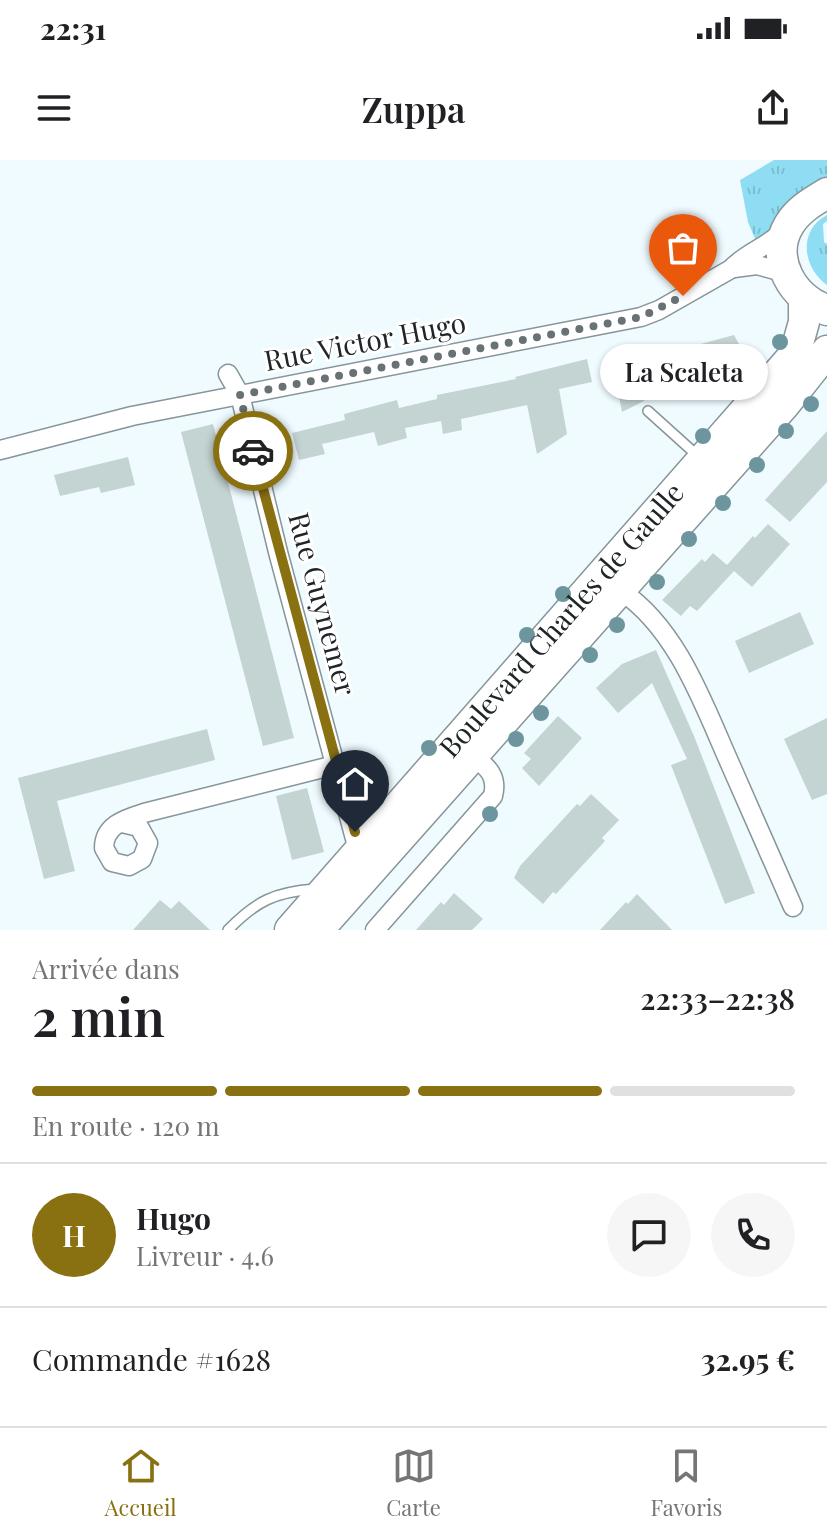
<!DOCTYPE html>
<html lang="fr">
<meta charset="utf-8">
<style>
body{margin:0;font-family:"Playfair Display",serif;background:#f6f6f6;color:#202124;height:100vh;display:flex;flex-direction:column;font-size:30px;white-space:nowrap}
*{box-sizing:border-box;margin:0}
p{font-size:26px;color:#757577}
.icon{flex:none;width:44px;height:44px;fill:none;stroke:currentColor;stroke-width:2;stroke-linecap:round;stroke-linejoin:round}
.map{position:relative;height:770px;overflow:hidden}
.drawer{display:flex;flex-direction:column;background:#fff;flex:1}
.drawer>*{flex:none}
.pin{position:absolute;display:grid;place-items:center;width:68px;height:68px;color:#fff;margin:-82px -34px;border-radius:50% 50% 50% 0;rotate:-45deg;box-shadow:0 0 8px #0007}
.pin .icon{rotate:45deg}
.courier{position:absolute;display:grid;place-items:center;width:80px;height:80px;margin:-40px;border:6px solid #897112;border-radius:50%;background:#fff;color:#222;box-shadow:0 2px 10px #0007}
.bubble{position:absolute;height:56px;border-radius:28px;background:#fff;box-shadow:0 2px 6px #0004;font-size:26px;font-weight:600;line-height:56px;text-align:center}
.summary em{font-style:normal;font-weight:600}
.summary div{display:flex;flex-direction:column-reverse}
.summary{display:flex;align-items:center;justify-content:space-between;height:136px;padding:0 32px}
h1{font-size:52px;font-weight:600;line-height:60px}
.bar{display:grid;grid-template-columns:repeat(4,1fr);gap:12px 8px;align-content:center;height:96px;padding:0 32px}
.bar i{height:10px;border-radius:6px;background:#e0e0e0}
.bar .selected{background:#897112}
.bar p{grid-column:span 4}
.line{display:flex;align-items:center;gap:20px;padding:0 32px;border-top:2px solid #e0e0e0}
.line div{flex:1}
.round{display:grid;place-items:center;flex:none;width:84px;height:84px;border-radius:42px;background:#f6f6f6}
.status{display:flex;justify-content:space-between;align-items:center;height:56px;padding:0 40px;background:#fff;direction:ltr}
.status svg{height:22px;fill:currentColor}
header{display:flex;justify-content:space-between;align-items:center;height:104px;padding:0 32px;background:#fff;font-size:36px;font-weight:600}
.tabs{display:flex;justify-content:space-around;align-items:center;height:112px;border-top:2px solid #e0e0e0;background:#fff;font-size:22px;color:#757577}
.tabs a{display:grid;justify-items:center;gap:4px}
.tabs .selected{color:#897112}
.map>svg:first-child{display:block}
</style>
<div class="status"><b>22:31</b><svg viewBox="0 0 49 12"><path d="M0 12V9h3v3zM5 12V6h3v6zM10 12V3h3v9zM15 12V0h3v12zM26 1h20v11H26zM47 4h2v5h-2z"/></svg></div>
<header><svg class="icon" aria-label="menu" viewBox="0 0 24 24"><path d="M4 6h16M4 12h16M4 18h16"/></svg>Zuppa<svg class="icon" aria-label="share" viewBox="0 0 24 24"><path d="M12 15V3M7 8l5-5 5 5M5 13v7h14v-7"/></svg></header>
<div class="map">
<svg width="827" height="770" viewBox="0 0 827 770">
<defs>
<pattern id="grass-tufts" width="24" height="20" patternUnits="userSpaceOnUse" patternTransform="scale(2)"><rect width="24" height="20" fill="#8fddf2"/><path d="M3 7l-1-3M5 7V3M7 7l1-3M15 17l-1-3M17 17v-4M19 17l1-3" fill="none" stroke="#7bbed0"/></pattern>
</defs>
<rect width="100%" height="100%" fill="#effbff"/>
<!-- grass -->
<g fill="url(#grass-tufts)">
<path d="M 774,0 L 827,0 L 827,20 L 774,71 L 756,81 L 748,62 L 740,20 Z"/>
<path d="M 827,55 L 827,61 L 823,64 L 824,82 L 827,84 L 827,125 C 802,107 798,70 827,55 Z"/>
</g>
<!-- building -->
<g fill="#c4d4d3">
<path d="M 734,175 L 746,197 L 718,229 L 683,198 L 689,194 L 686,188 Z"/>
<path d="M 587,199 L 592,222 L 559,229 L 567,274 L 537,294 L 527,245 L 461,259 L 462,270 L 443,274 L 441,261 L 405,268 L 407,278 L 378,286 L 374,272 L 322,284 L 325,294 L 299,300 L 292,273 L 345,260 L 344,254 L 397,240 L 399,248 L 437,239 L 437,235 L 516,219 L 515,217 Z"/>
<path d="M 637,200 L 644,241 L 622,252 L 613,206 Z"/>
<path d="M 213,264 L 294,578 L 263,586 L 181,272 Z"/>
<path d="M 827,271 L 827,322 L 790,362 L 765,340 Z"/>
<path d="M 128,297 L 135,325 L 101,333 L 99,327 L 60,336 L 54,315 Z"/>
<path d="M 768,364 L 790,384 L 752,427 L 734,411 L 697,451 L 690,446 L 681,456 L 662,440 L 702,399 L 705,402 L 713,393 L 727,405 L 753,376 L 755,378 Z"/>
<path d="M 800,452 L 814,484 L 749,513 L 735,481 Z"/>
<path d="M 656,490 L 694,576 L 755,733 L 725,744 L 671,605 L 687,599 L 652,523 L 618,553 L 596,528 L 622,504 Z"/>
<path d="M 558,556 L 582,578 L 539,626 L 522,608 L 531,599 L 524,593 Z"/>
<path d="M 827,558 L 827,634 L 812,640 L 784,579 Z"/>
<path d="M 207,569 L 215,600 L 57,641 L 75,711 L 44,719 L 18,618 Z"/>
<path d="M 307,628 L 324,692 L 292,700 L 276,636 Z"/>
<path d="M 591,634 L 619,660 L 602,678 L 605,681 L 556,734 L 553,732 L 543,744 L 514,718 L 520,706 L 577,644 L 580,646 Z"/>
<path d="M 454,733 L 483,759 L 472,770 L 416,770 L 441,742 L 444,745 Z"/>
<path d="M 637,734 L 672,770 L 600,770 L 626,742 L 628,744 Z"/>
<path d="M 160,740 L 171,749 L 179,741 L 210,770 L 133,770 Z"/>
</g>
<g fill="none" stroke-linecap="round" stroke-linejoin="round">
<!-- service casing -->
<g stroke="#879599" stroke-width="12">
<g id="service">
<path d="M 648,251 L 699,297"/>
<path d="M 228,770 C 256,741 275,732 315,729"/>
</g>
</g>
<!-- minor casing -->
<g stroke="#879599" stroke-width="21">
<g id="minor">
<path d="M 734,108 L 757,105 L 786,113"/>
<path d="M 228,214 L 240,235 L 278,392 L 358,690"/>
<path d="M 0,290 L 132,256 L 641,157 L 659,150 L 731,109 C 747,92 770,86 785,69"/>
<path d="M 621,431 C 678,469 704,546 731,606 C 752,653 772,700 793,747"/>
<path d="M 122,663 L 139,667 L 148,683 L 142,699 L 129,706 L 112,702 L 104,688 C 104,665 125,659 144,653 L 335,605"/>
<path d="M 375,770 L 493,636 C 498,616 488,608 474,596"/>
</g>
</g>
<!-- primary casing -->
<g stroke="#879599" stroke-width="33">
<g id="primary">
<path d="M 827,33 C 812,42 798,50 789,65 C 769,98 793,140 827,150"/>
<path id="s1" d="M 290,770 L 795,194 L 804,162 L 804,139"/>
<path d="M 318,770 L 785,244 L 827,191"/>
</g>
</g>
<!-- service -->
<use href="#service" stroke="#fff" stroke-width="9"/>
<!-- minor -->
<use href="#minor" stroke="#fff" stroke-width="18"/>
<!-- primary -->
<use href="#primary" stroke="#fff" stroke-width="30"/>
</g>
<!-- trees -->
<g fill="#6d959e">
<circle cx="780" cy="182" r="8"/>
<circle cx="811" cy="244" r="8"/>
<circle cx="786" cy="271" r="8"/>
<circle cx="703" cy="276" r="8"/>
<circle cx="757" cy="305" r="8"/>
<circle cx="723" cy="343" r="8"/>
<circle cx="689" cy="379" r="8"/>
<circle cx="657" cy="422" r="8"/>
<circle cx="563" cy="434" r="8"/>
<circle cx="617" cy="465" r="8"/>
<circle cx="527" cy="475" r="8"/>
<circle cx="590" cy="495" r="8"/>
<circle cx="541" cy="553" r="8"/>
<circle cx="516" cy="579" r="8"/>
<circle cx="429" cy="588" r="8"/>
<circle cx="490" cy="654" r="8"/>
</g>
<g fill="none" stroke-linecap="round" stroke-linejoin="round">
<!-- done -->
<path stroke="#687173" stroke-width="8" stroke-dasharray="0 14.4" d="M 253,291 L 240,235 L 641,157 L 683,136"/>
<!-- route -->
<path stroke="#897112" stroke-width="10" d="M 253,291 L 355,672"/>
</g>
<g text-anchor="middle" stroke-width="6" stroke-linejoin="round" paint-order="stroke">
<!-- street labels -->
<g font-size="28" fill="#202627" stroke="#fff">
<text transform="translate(365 182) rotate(-11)" y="10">Rue Victor Hugo</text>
<text transform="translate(322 444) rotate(75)" y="10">Rue Guynemer</text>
<text dy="10" stroke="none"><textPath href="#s1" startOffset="412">Boulevard Charles de Gaulle</textPath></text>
</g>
</g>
</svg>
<div class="pin" style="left:683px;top:136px;background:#ea580c"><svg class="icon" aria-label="bag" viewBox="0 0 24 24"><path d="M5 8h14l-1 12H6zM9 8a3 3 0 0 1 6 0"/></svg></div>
<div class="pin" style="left:355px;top:672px;background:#1f2937"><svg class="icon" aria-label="home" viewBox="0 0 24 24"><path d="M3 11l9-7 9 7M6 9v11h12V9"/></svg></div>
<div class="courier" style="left:253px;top:291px"><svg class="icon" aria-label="car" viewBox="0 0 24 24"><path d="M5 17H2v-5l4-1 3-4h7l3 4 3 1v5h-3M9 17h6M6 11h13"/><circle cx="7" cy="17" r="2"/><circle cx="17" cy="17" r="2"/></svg></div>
<div class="bubble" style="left:600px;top:184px;width:168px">La Scaleta</div>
</div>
<section class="drawer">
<div class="summary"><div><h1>2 min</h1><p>Arrivée dans</p></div><em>22:33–22:38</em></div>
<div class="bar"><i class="selected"></i><i class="selected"></i><i class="selected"></i><i></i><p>En route · 120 m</p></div>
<div class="line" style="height:144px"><b class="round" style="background:#897112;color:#fff">H</b><div><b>Hugo</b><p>Livreur · 4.6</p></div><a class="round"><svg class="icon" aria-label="chat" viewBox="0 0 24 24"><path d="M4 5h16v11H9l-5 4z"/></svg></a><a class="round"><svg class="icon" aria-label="phone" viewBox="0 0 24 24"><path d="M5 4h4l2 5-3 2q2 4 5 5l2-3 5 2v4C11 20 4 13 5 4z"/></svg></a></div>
<div class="line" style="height:104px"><div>Commande #1628</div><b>32.95 €</b></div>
</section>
<nav class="tabs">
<a class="selected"><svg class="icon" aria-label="home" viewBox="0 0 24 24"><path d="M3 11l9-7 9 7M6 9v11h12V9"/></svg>Accueil</a>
<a><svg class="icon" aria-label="map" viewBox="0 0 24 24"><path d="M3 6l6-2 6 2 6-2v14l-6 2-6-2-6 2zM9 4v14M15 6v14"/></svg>Carte</a>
<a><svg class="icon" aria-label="saved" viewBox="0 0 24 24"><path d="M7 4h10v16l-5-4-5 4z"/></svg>Favoris</a>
</nav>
